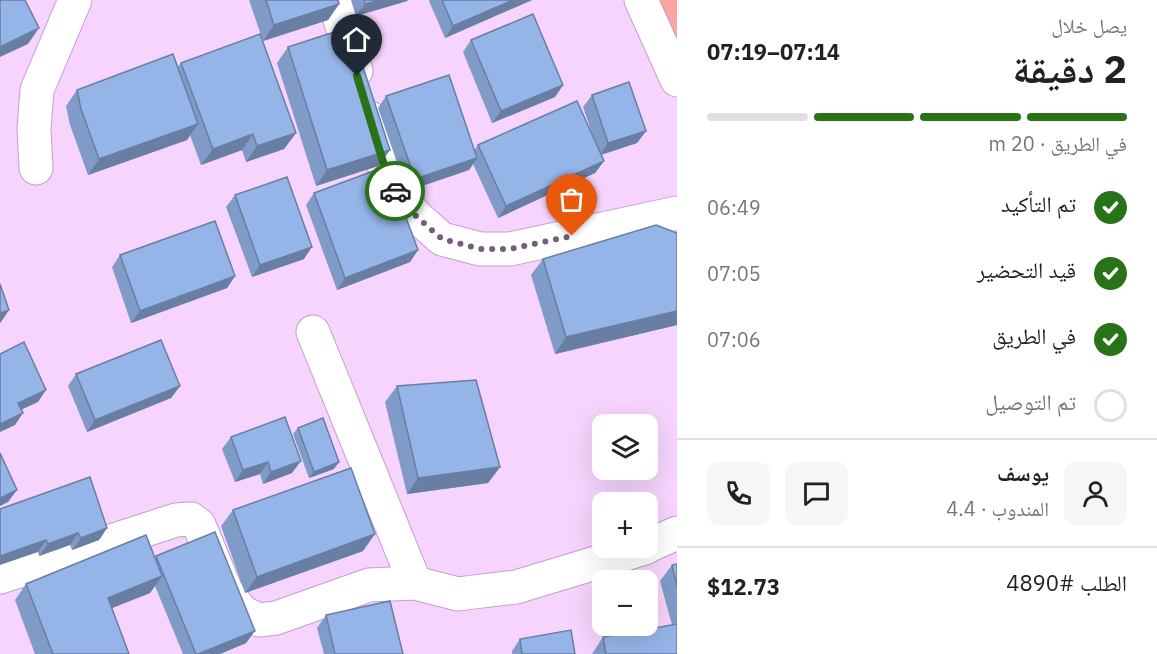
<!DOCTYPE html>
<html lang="ar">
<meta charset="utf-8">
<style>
body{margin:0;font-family:"IBM Plex Sans","Noto Naskh Arabic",sans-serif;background:#f6f6f6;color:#222;direction:rtl;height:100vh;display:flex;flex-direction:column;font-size:22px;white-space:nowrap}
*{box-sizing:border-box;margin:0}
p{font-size:20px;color:#767676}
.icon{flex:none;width:33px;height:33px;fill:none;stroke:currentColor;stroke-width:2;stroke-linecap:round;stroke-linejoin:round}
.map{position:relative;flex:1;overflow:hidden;direction:ltr}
.details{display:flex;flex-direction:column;background:#fff;width:480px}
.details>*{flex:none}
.buttons{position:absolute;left:592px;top:414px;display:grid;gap:12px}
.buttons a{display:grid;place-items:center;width:66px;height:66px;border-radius:12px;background:#fff;box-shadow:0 6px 24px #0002;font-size:30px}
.pin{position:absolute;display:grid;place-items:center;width:51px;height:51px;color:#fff;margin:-62px -26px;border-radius:50% 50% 50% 0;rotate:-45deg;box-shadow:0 0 6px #0007}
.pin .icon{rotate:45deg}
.courier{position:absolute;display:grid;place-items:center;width:60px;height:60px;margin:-30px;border:4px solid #287318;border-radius:50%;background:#fff;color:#222;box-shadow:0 2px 8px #0007}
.overview em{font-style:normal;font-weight:700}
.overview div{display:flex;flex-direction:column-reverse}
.overview{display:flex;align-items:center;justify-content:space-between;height:102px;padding:0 30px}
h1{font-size:39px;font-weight:700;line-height:45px}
.bar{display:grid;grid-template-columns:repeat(4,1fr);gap:9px 6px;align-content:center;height:72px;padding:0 30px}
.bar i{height:8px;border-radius:4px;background:#e0e0e0}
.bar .selected{background:#287318}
.bar p{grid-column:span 4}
.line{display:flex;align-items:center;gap:15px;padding:0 30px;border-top:2px solid #e0e0e0}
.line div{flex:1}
.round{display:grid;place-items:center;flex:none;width:63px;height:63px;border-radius:12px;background:#f6f6f6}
ol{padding:0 30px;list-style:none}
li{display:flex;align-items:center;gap:18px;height:66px}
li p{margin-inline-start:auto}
li .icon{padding:6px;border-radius:50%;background:#287318;color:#fff;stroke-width:4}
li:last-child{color:#767676}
li i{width:33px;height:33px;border:3px solid #e0e0e0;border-radius:50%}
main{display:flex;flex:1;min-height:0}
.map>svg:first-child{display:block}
</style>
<main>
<section class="details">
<div class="overview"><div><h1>2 دقيقة</h1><p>يصل خلال</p></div><em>07:14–07:19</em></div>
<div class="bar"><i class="selected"></i><i class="selected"></i><i class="selected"></i><i></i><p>في الطريق · 20 m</p></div>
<ol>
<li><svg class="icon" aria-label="check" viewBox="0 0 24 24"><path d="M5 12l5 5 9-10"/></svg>تم التأكيد<p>06:49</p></li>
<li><svg class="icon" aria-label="check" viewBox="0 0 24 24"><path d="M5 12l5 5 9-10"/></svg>قيد التحضير<p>07:05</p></li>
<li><svg class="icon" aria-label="check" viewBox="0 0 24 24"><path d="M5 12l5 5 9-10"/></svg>في الطريق<p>07:06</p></li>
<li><i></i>تم التوصيل</li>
</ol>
<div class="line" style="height:108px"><a class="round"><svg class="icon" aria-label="person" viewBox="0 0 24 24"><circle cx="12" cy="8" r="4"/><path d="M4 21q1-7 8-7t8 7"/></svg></a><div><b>يوسف</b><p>المندوب · 4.4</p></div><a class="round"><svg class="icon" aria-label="chat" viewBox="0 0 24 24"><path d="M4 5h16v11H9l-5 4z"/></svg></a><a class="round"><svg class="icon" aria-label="phone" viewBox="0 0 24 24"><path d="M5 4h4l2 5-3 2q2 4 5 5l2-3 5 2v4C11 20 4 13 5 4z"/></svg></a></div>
<div class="line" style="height:78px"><div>الطلب #4890</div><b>$12.73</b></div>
</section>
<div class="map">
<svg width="677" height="654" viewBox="0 0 677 654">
<rect width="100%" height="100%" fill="#f6d4fd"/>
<!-- green -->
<path fill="#fea4a2" d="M 659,0 L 677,0 L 677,40 Z"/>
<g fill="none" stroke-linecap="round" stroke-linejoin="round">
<!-- minor casing -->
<g stroke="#c69dce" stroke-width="35">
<g id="minor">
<path d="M 334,0 L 356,71"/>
<path d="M 641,0 L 677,80"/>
<path d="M 370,118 L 390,185 L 416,216 L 442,239 L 480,249 L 510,249 L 677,213"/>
<path d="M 36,168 L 34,129 L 37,90 L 75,0"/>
<path d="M 313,332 L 415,583"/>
<path d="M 648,546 L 677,533"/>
<path d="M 0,577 L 176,520 L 191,519 L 199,525 L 226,591 L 242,612 L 259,620 L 276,618 L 369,585 L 415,583 L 458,594 L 516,587 L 645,548"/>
</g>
</g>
<!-- minor -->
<use href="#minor" stroke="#fff" stroke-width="33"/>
</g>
<!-- wall -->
<g fill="#809bc8">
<path d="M 249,0 L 338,0 L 339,4 L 328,20 L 263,41 Z"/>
<path d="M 351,0 L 408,0 L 407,1 L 356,16 Z"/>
<path d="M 430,0 L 532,0 L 445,38 L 429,1 Z"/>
<path d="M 471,40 L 563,85 L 555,97 L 492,123 L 463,52 Z"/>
<path d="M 288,47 L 390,150 L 378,166 L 316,186 L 277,63 Z"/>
<path d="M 181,63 L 296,133 L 284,149 L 246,162 L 242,150 L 201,165 L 190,135 L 187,140 L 88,175 L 70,125 L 66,106 L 77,90 L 178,67 Z"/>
<path d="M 592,95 L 646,131 L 637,143 L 601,155 L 604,161 L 595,173 L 498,218 L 473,164 L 469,170 L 407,191 L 378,108 L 386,96 L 474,151 L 478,145 L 595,142 L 583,107 Z"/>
<path d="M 314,193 L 418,250 L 410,262 L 337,290 L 306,205 Z"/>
<path d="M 235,195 L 304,259 L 252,277 L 226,207 Z"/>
<path d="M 677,233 L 677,325 L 555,354 L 531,275 L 543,259 Z"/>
<path d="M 120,255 L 235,276 L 227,288 L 131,323 L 112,267 Z"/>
<path d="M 76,374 L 180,386 L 171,398 L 87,432 L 68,386 Z"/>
<path d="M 397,386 L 500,467 L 488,483 L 407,494 L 385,402 Z"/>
<path d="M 298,428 L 334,469 L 309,478 L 293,434 Z"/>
<path d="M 231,437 L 292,473 L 263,484 L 260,474 L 235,482 L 222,449 Z"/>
<path d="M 0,509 L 107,528 L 99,540 L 72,550 L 70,545 L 39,556 L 38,552 Z"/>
<path d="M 233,510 L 363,551 L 245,593 L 221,526 Z"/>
<path d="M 156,556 L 246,643 L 220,654 L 183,654 L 155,586 L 150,593 L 112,608 L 129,654 L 35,654 L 15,600 L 26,584 L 155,558 Z"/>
<path d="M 677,564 L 677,654 L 592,654 L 603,637 L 672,625 L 660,581 L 672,565 Z"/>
<path d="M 326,615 L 403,654 L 324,654 L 317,628 Z"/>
<path d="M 520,639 L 575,654 L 512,654 L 512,651 Z"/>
</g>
<!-- shaded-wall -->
<g fill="#687ea2">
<path d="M 380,0 L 408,0 L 407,1 L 356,16 L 365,4 Z"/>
<path d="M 513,0 L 532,0 L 445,38 L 453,26 Z"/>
<path d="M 339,4 L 328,20 L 263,41 L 274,25 Z"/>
<path d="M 39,28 L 28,44 L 0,57 L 0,47 Z"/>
<path d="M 563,85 L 555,97 L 492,123 L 501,111 Z"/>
<path d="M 198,124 L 187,140 L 88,175 L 99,159 Z"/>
<path d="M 646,131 L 637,143 L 600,155 L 608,143 Z"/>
<path d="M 296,133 L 284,149 L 246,162 L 257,146 Z"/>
<path d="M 253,134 L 242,150 L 201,165 L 213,149 Z"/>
<path d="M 390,150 L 378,166 L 316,186 L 327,170 Z"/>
<path d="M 477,158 L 469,170 L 407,191 L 415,179 Z"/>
<path d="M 604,161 L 595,173 L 498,218 L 506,206 Z"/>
<path d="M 312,247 L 304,259 L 252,277 L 260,265 Z"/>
<path d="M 418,250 L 410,262 L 337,290 L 345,278 Z"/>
<path d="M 235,276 L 227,288 L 131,323 L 140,311 Z"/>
<path d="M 9,310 L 1,322 L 0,323 L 0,313 Z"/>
<path d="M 677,311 L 677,325 L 555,354 L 566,337 Z"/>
<path d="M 180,386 L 171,398 L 87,432 L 95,420 Z"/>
<path d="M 46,390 L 38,402 L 10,415 L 18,403 Z"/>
<path d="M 23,413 L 15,425 L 0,432 L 0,424 Z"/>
<path d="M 301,461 L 292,473 L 263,484 L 271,472 Z"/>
<path d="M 268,462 L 260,474 L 235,482 L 243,470 Z"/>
<path d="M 339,462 L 334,469 L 309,478 L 314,472 Z"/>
<path d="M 500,467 L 488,483 L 407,494 L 418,478 Z"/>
<path d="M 17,490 L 8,502 L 0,506 L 0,498 Z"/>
<path d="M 107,528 L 99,540 L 72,550 L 81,538 Z"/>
<path d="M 78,533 L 70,545 L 39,556 L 48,544 Z"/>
<path d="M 375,534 L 363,551 L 245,593 L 257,577 Z"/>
<path d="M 46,540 L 38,552 L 0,565 L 0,556 Z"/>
<path d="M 162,576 L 150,593 L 97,614 L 108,598 Z"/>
<path d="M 255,631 L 246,643 L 220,654 L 198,654 Z"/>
</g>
<!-- building -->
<g fill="#95b4e8" stroke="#687ea2" stroke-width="1.5">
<path d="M 0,0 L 25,0 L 39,28 L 0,47 Z"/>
<path d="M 266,0 L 338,0 L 339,4 L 274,25 Z"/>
<path d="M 364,0 L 380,0 L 365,4 Z"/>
<path d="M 442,0 L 513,0 L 453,26 Z"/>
<path d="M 533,14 L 563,85 L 501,111 L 471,40 Z"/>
<path d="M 350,27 L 390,150 L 327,170 L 288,47 Z"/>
<path d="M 260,34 L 296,133 L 257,146 L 253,134 L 213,149 L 181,63 Z"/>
<path d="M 173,54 L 198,124 L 99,159 L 81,109 L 77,90 Z"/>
<path d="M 449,75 L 477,158 L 415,179 L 386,96 Z"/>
<path d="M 629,82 L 646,131 L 608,143 L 592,95 Z"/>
<path d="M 577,101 L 604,161 L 506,206 L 478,145 Z"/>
<path d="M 387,166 L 418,250 L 345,278 L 314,193 Z"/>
<path d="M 287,177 L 312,247 L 260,265 L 235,195 Z"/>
<path d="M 215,221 L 235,276 L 140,311 L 120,255 Z"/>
<path d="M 656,225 L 677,233 L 677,311 L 566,337 L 543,259 Z"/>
<path d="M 0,284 L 9,310 L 0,313 Z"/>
<path d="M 161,340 L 180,386 L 95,420 L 76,374 Z"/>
<path d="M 24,342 L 46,390 L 18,403 L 23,413 L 0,424 L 0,354 Z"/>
<path d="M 476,380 L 500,467 L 418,478 L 397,386 Z"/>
<path d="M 285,417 L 301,461 L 271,472 L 268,462 L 243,470 L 231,437 Z"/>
<path d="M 323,418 L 339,462 L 314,472 L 298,428 Z"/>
<path d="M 0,453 L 17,490 L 0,498 Z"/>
<path d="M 351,468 L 375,534 L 257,577 L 233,510 Z"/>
<path d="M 90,477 L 107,528 L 81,538 L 78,533 L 48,544 L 46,540 L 0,556 L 0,509 Z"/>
<path d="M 215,532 L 255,631 L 198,654 L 196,654 L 156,556 Z"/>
<path d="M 146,535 L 162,576 L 108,598 L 129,654 L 53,654 L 26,584 Z"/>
<path d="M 677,564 L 677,586 L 672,565 Z"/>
<path d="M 390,601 L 403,654 L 335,654 L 326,615 Z"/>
<path d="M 677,624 L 677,654 L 606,654 L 603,637 Z"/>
<path d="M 571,630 L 575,654 L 522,654 L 520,639 Z"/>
</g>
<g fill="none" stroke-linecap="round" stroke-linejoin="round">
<!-- done -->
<path stroke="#745e78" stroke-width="6" stroke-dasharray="0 10.8" d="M 395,191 L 416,216 L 442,239 L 480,249 L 510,249 L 572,236"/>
<!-- route -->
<path stroke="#287318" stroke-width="8" d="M 357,76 L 390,185 L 395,191"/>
</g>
</svg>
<div class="buttons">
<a><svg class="icon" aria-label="layers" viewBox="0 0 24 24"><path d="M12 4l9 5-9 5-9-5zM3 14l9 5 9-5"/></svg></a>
<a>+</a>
<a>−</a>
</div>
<div class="pin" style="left:572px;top:236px;background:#ea580c"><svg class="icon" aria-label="bag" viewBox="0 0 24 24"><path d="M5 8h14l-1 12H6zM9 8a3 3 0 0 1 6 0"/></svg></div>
<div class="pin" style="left:357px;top:76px;background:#1f2937"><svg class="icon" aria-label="home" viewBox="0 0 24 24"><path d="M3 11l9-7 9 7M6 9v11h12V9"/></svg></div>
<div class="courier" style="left:395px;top:191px"><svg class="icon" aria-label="car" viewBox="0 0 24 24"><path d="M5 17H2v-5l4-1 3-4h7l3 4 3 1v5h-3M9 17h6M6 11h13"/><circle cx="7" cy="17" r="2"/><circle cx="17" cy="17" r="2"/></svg></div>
</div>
</main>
